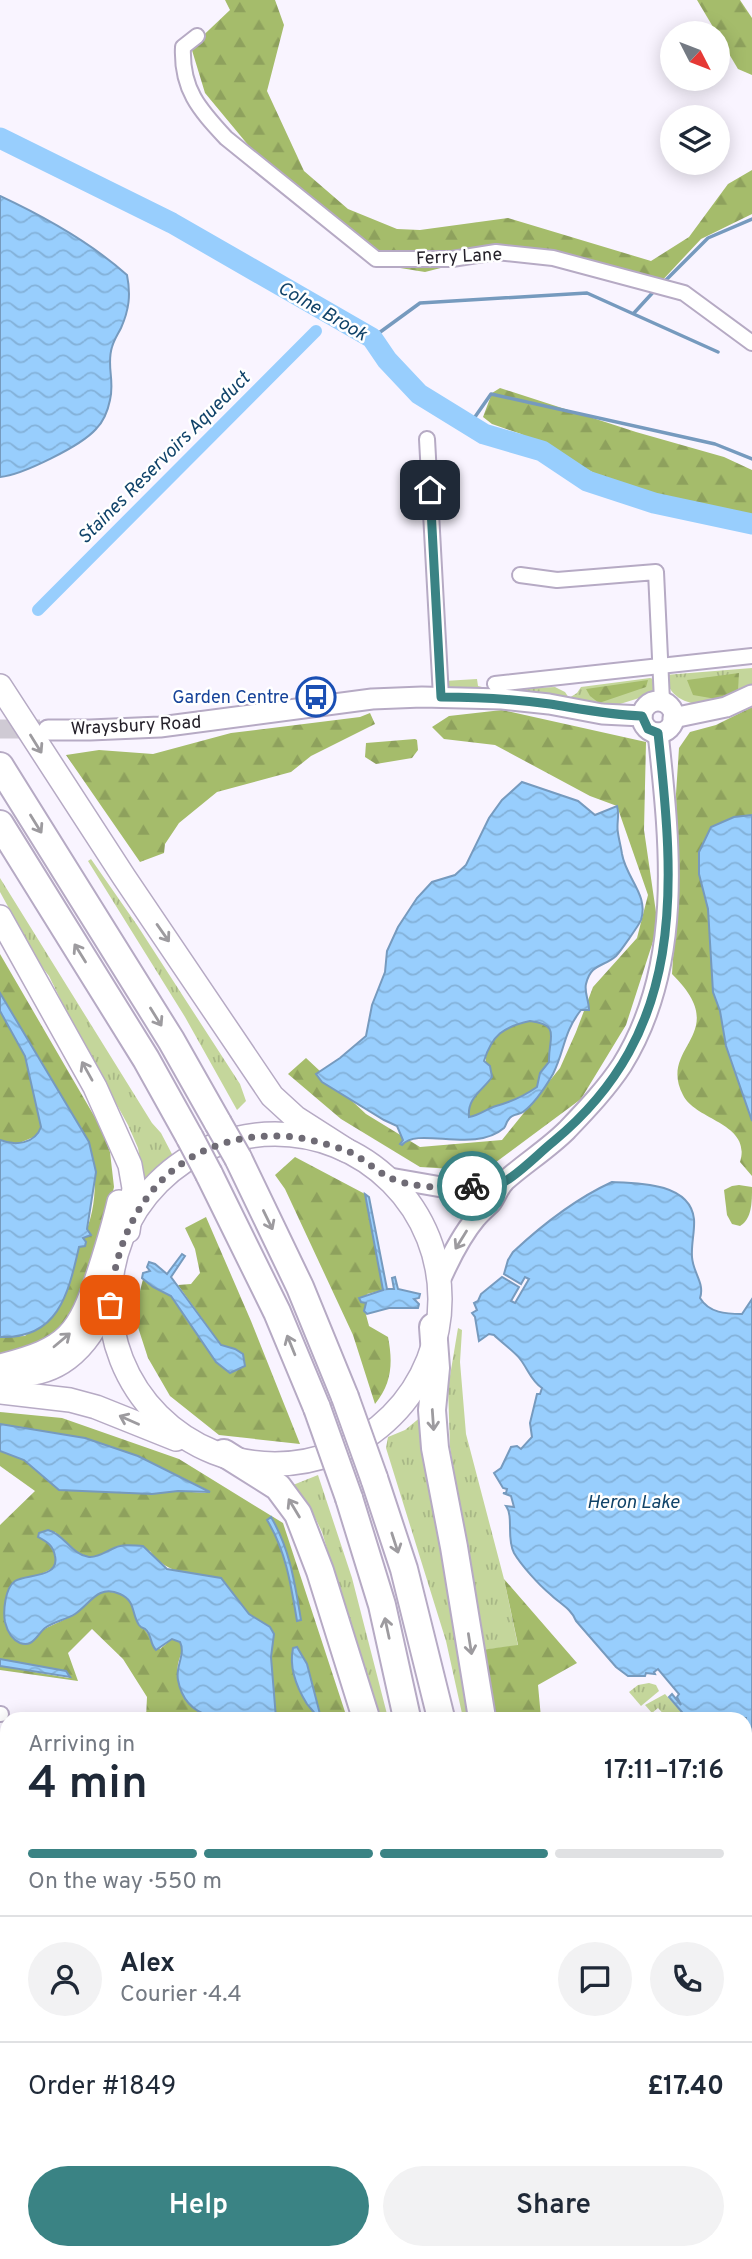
<!DOCTYPE html>
<meta charset="utf-8">
<style>
body{margin:0;font-family:Overpass,sans-serif;background:#f2f2f3;color:#1f2937;height:100vh;display:flex;flex-direction:column;font-size:26px;white-space:nowrap}
*{box-sizing:border-box;margin:0}
p{font-size:23px;color:#747a83}
.icon{flex:none;width:38px;height:38px;fill:none;stroke:currentColor;stroke-width:2;stroke-linecap:round;stroke-linejoin:round}
.map{position:relative;flex:1;overflow:hidden}
.sheet{position:absolute;left:0px;top:1712px;width:752px;height:548px;display:flex;flex-direction:column;background:#fff;border-radius:21px 21px 0 0;box-shadow:0 4px 18px #0003}
.sheet>*{flex:none}
.needle{width:46px;rotate:132deg}
.controls{position:absolute;left:660px;top:21px;display:grid;gap:14px}
.controls a{display:grid;place-items:center;width:70px;height:70px;border-radius:50%;background:#fff;box-shadow:0 4px 18px #0003;font-size:35px}
.pin{position:absolute;display:grid;place-items:center;width:60px;height:60px;color:#fff;margin:-30px;border-radius:14px;box-shadow:0 4px 10px #0006}
.courier{position:absolute;display:grid;place-items:center;width:70px;height:70px;margin:-35px;border:5px solid #3a8384;border-radius:50%;background:#fff;color:#222;box-shadow:0 2px 9px #0007}
.summary em{font-style:normal;font-weight:600}
.summary div{display:flex;flex-direction:column-reverse}
.summary{display:flex;align-items:center;justify-content:space-between;height:119px;padding:0 28px}
h1{font-size:46px;font-weight:600;line-height:52px}
.bar{display:grid;grid-template-columns:repeat(4,1fr);gap:10px 7px;align-content:center;height:84px;padding:0 28px}
.bar i{height:9px;border-radius:5px;background:#e0e1e3}
.bar .current{background:#3a8384}
.bar p{grid-column:span 4}
.line{display:flex;align-items:center;gap:18px;padding:0 28px;border-top:2px solid #e0e1e3}
.line div{flex:1}
.round{display:grid;place-items:center;flex:none;width:74px;height:74px;border-radius:37px;background:#f2f2f3}
.primary-button{display:flex;gap:14px;margin-top:auto;padding:14px 28px}
.primary-button a{flex:1;height:80px;border-radius:42px;background:#3a8384;color:#fff;font-size:28px;font-weight:600;line-height:80px;text-align:center}
.primary-button a+a{background:#f2f2f3;color:#1f2937}
.map>svg:first-child{display:block}
</style>
<div class="map">
<svg width="752" height="2259" viewBox="0 0 752 2259">
<defs>
<pattern id="grass-tufts" width="24" height="20" patternUnits="userSpaceOnUse" patternTransform="scale(1.75)"><rect width="24" height="20" fill="#c4d69b"/><path d="M3 7l-1-3M5 7V3M7 7l1-3M15 17l-1-3M17 17v-4M19 17l1-3" fill="none" stroke="#a8b786"/></pattern>
<pattern id="forest-firs" width="22" height="20" patternUnits="userSpaceOnUse" patternTransform="scale(1.75)"><rect width="22" height="20" fill="#a5bc6b"/><path d="M5 1l3.5 6h-7zM16 11l3.5 6h-7z" fill="#8ea15d"/></pattern>
<pattern id="park-crowns" width="20" height="18" patternUnits="userSpaceOnUse" patternTransform="scale(1.75)"><rect width="20" height="18" fill="#c4d69b"/><path d="M2 6a3 3 0 1 1 6 0M12 15a3 3 0 1 1 6 0" fill="none" stroke="#a8b786"/></pattern>
<pattern id="water-waves" width="16" height="10" patternUnits="userSpaceOnUse" patternTransform="scale(1.75)"><rect width="16" height="10" fill="#98cefd"/><path d="M0 5q4-4 8 0t8 0" fill="none" stroke="#83b1d9"/></pattern>
</defs>
<rect width="100%" height="100%" fill="#f9f4ff"/>
<!-- grass -->
<g fill="url(#grass-tufts)">
<path d="M 752,668 L 752,688 C 746,692 739,697 732,699 C 706,709 670,707 665,675 Z"/>
<path d="M 650,678 L 654,679 L 654,689 L 649,695 L 607,708 L 455,690 L 447,686 L 444,681 L 477,679 L 478,686 L 494,690 L 555,687 L 565,692 L 569,698 L 577,693 L 581,687 Z"/>
<path d="M 91,859 L 137,925 L 240,1084 L 246,1101 L 237,1110 L 185,1017 L 88,861 Z"/>
<path d="M 0,878 L 152,1123 L 161,1133 L 174,1158 L 157,1169 L 145,1186 L 138,1148 L 128,1125 L 74,1027 L 49,976 L 39,963 L 0,892 Z"/>
<path d="M 458,1328 L 462,1330 L 460,1362 L 466,1434 L 504,1579 L 518,1646 L 481,1650 L 450,1447 L 448,1388 Z"/>
<path d="M 422,1416 L 472,1718 L 463,1718 L 446,1641 L 386,1448 L 388,1437 L 405,1430 Z"/>
<path d="M 318,1475 L 352,1578 L 388,1718 L 377,1718 L 322,1532 L 309,1505 L 293,1485 Z"/>
<path d="M 649,1683 L 656,1685 L 659,1691 L 641,1706 L 629,1692 L 638,1685 Z"/>
<path d="M 665,1694 L 687,1718 L 667,1718 L 658,1708 L 652,1713 L 645,1705 Z"/>
<path d="M 752,1754 L 752,1841 L 746,1831 L 746,1756 Z"/>
<path d="M 752,1846 L 752,1899 C 746,1881 740,1862 752,1846 Z"/>
</g>
<!-- forest -->
<g fill="url(#forest-firs)">
<path d="M 225,0 L 275,0 L 284,25 L 267,91 L 304,171 L 348,209 L 397,229 L 420,230 L 508,218 L 651,261 L 689,237 L 728,184 L 752,170 L 752,214 L 701,239 L 657,286 L 563,262 L 496,254 L 425,272 L 394,267 L 370,251 L 263,163 L 205,93 L 191,47 L 230,10 Z"/>
<path d="M 697,0 L 740,0 L 752,18 L 752,75 L 738,69 Z"/>
<path d="M 500,388 L 636,432 L 724,457 L 752,470 L 752,519 L 729,518 L 626,490 L 521,434 L 492,424 L 483,417 L 492,393 Z"/>
<path d="M 739,673 L 738,690 L 716,699 L 693,695 L 687,680 Z"/>
<path d="M 648,680 L 646,687 L 599,703 L 590,696 L 586,689 Z"/>
<path d="M 752,707 L 752,815 L 734,817 L 699,874 L 708,909 L 713,992 L 720,1011 L 726,1046 L 752,1121 L 752,1176 L 740,1162 C 752,1123 696,1121 683,1095 C 657,1045 734,1035 672,974 L 678,876 L 676,794 L 679,748 L 690,732 L 716,725 Z"/>
<path d="M 502,710 L 646,742 L 644,830 L 658,926 L 626,1025 L 581,1099 L 484,1171 L 420,1167 L 341,1119 L 288,1074 L 306,1058 L 366,1114 L 420,1147 L 502,1140 L 560,1068 L 576,1032 L 593,987 L 637,938 L 648,895 L 617,806 L 590,796 L 495,745 L 444,739 L 432,727 L 449,716 Z"/>
<path d="M 370,713 L 375,724 L 311,756 L 291,772 L 217,792 L 179,823 L 165,844 L 164,853 L 140,862 L 66,755 L 99,750 L 153,754 L 231,733 L 360,717 Z"/>
<path d="M 415,739 L 417,740 L 418,750 L 412,758 L 376,764 L 365,757 L 366,743 Z"/>
<path d="M 0,954 L 100,1126 L 110,1152 L 114,1187 L 103,1235 L 79,1310 L 57,1336 L 0,1358 L 0,1337 L 25,1336 L 63,1298 L 79,1246 L 86,1242 L 83,1238 C 97,1210 98,1172 89,1142 L 0,993 Z"/>
<path d="M 0,1011 L 25,1056 L 41,1127 L 36,1136 L 17,1144 L 0,1140 Z"/>
<path d="M 529,1021 C 562,1025 548,1038 549,1062 L 540,1073 L 537,1087 C 524,1096 511,1102 496,1107 C 486,1109 481,1115 469,1117 C 468,1102 475,1093 487,1083 C 482,1045 490,1030 529,1021 Z"/>
<path d="M 295,1157 L 365,1194 L 383,1290 L 367,1294 L 365,1311 L 369,1326 L 388,1337 C 393,1362 392,1384 375,1404 L 353,1335 L 285,1189 L 275,1175 Z"/>
<path d="M 739,1185 L 752,1187 C 752,1202 752,1219 740,1226 L 732,1224 L 727,1215 L 724,1190 L 732,1186 Z"/>
<path d="M 206,1217 L 251,1321 L 300,1444 L 219,1435 L 170,1396 L 148,1358 L 134,1315 L 143,1279 L 171,1296 L 216,1362 L 243,1354 L 235,1349 L 221,1345 L 178,1285 L 191,1284 L 200,1273 L 195,1249 L 185,1228 Z"/>
<path d="M 0,1412 L 62,1418 L 179,1459 L 283,1523 L 347,1718 L 321,1718 L 312,1682 L 296,1647 L 293,1648 L 307,1704 L 318,1718 L 276,1718 L 271,1657 L 274,1634 L 270,1627 L 249,1614 L 221,1578 C 193,1573 167,1576 150,1551 L 122,1545 L 98,1556 L 88,1557 L 77,1552 L 55,1532 L 48,1542 C 72,1571 38,1575 17,1580 L 31,1643 L 42,1630 L 74,1615 L 93,1597 L 104,1591 L 118,1593 L 129,1599 L 144,1629 L 160,1649 L 172,1639 L 180,1642 C 184,1651 180,1655 178,1664 C 174,1688 190,1709 212,1718 L 146,1718 L 147,1697 L 123,1659 L 92,1629 L 68,1653 L 78,1681 L 0,1670 L 0,1666 L 69,1678 L 66,1671 L 0,1659 L 0,1525 L 35,1491 L 0,1466 L 0,1451 L 24,1460 L 59,1490 L 152,1494 L 178,1491 L 205,1493 L 209,1491 L 138,1456 L 85,1438 L 0,1424 Z"/>
<path d="M 504,1579 L 577,1663 L 538,1685 L 541,1718 L 491,1718 L 481,1650 L 518,1645 Z"/>
<path d="M 7,1788 L 7,1924 L 0,1924 L 0,1790 Z"/>
<path d="M 746,1880 L 752,1899 L 752,1924 L 746,1924 Z"/>
<path d="M 746,1955 L 752,1955 L 752,1987 L 746,1995 Z"/>
<path d="M 0,1961 L 4,2011 L 7,2017 L 7,2111 L 0,2106 Z"/>
<path d="M 237,2252 L 277,2252 L 284,2259 L 243,2259 Z"/>
<path d="M 405,2252 L 433,2252 L 434,2259 L 391,2259 Z"/>
</g>
<!-- park -->
<path fill="url(#park-crowns)" d="M 0,2106 L 7,2111 L 7,2252 L 237,2252 L 243,2259 L 0,2259 Z"/>
<!-- water -->
<g fill="url(#water-waves)" stroke="#769abe" stroke-width="2" fill-rule="evenodd">
<path d="M 0,196 C 45,217 90,242 127,275 C 131,295 129,310 121,328 C 118,334 114,340 112,347 C 106,366 115,380 110,400 C 108,410 103,422 96,429 C 81,446 22,475 0,477 Z"/>
<path d="M 522,782 L 578,801 L 595,815 L 617,806 C 620,815 616,824 618,833 C 619,840 621,847 622,854 C 626,878 649,895 641,920 C 639,925 620,952 616,956 C 604,967 591,963 586,984 C 584,992 589,1001 589,1010 L 581,1010 C 563,1033 565,1050 553,1074 C 546,1086 534,1104 523,1112 C 519,1115 512,1114 509,1119 C 506,1122 506,1126 504,1128 C 474,1154 418,1126 402,1145 L 400,1144 L 403,1140 L 397,1126 L 384,1120 L 322,1082 L 316,1074 L 340,1058 L 366,1036 L 372,1005 L 385,972 L 387,951 L 398,927 L 417,898 L 432,882 L 455,875 L 466,865 L 489,818 L 502,800 ZM 530,1021 C 562,1025 548,1038 549,1062 L 540,1073 L 537,1087 C 524,1096 511,1102 496,1106 C 486,1109 480,1115 469,1117 C 467,1098 482,1091 492,1077 L 490,1066 L 484,1061 C 492,1035 503,1027 530,1021 Z"/>
<path d="M 752,815 L 752,1121 L 726,1046 L 720,1011 L 713,992 L 708,909 L 699,874 L 699,852 L 711,827 L 734,817 Z"/>
<path d="M 0,993 L 89,1142 L 96,1172 L 87,1229 L 91,1235 L 83,1238 L 86,1242 L 85,1246 L 79,1247 C 68,1295 58,1339 0,1337 L 0,1140 C 15,1146 35,1144 41,1127 L 25,1056 L 0,1011 Z"/>
<path d="M 612,1182 C 639,1183 690,1183 694,1219 C 695,1231 691,1244 692,1257 C 693,1273 705,1283 700,1298 C 709,1313 726,1314 742,1314 L 752,1299 L 752,1754 L 746,1756 L 746,1718 L 687,1718 L 669,1697 L 672,1694 L 681,1705 L 677,1697 L 679,1694 L 658,1669 L 654,1672 L 655,1674 L 646,1673 L 645,1676 L 628,1676 L 616,1667 L 576,1621 C 572,1609 559,1603 550,1594 C 539,1585 521,1565 514,1553 C 506,1538 514,1517 506,1506 L 514,1507 L 511,1496 L 503,1493 L 506,1493 L 507,1489 L 503,1488 L 494,1473 L 501,1468 L 511,1447 L 517,1446 L 521,1449 L 532,1437 L 530,1423 L 537,1394 L 540,1394 L 542,1388 C 531,1381 528,1369 520,1359 C 516,1353 501,1342 494,1335 L 489,1334 L 479,1341 L 475,1317 L 472,1313 L 477,1310 L 474,1303 L 478,1301 L 481,1294 L 502,1277 L 519,1287 L 511,1301 L 515,1303 L 529,1279 L 525,1277 L 521,1284 L 504,1274 L 508,1260 L 513,1252 C 543,1224 575,1199 612,1182 Z"/>
<path d="M 365,1194 L 369,1197 L 387,1289 L 394,1289 L 392,1278 L 395,1277 L 398,1289 L 420,1294 L 419,1298 L 414,1299 L 419,1304 L 418,1308 L 389,1308 L 367,1314 L 364,1311 L 366,1303 L 361,1302 L 359,1298 L 383,1290 Z"/>
<path d="M 182,1254 L 185,1256 L 171,1277 L 221,1345 L 235,1349 L 243,1354 L 245,1366 L 230,1373 L 216,1362 L 171,1296 L 153,1287 L 142,1278 L 143,1273 L 150,1271 L 147,1267 L 149,1262 L 155,1264 L 167,1274 Z"/>
<path d="M 0,1424 L 85,1438 L 138,1456 L 210,1492 L 178,1491 L 152,1494 L 59,1490 L 24,1460 L 0,1451 Z"/>
<path d="M 271,1517 C 290,1549 295,1584 301,1620 L 297,1621 C 291,1585 286,1551 267,1520 Z"/>
<path d="M 48,1530 C 64,1534 72,1555 89,1557 C 100,1558 110,1548 120,1546 C 127,1544 136,1546 143,1546 L 167,1569 L 221,1578 L 249,1614 L 270,1627 L 274,1634 L 271,1657 L 276,1718 C 240,1719 187,1729 178,1680 C 175,1667 186,1654 180,1642 L 172,1639 L 156,1650 C 150,1644 152,1637 147,1631 C 143,1626 143,1630 139,1625 C 131,1613 136,1601 120,1594 C 98,1584 90,1604 75,1614 C 66,1620 54,1621 45,1628 C 40,1632 36,1640 30,1643 C 26,1645 23,1644 20,1643 C 11,1639 7,1630 5,1622 C 3,1611 5,1588 15,1581 C 27,1574 60,1578 55,1556 C 53,1545 47,1542 38,1537 L 39,1533 Z"/>
<path d="M 297,1647 L 307,1664 L 321,1718 L 318,1718 C 315,1713 311,1709 307,1704 C 297,1688 289,1667 293,1648 Z"/>
<path d="M 0,1659 L 66,1671 L 70,1677 L 0,1666 Z"/>
</g>
<g fill="none" stroke-linecap="round" stroke-linejoin="round">
<!-- stream -->
<g stroke="#769abe" stroke-width="3.5">
<path d="M 662,284 L 708,238 L 752,219"/>
<path d="M 634,313 L 656,289"/>
<path d="M 372,338 L 420,303 L 587,293 L 718,352"/>
<path d="M 470,424 L 491,394 L 715,444 L 752,459"/>
</g>
<!-- canal -->
<path stroke="#98cefd" stroke-width="12" d="M 38,610 L 316,331"/>
<!-- river -->
<g stroke="#98cefd" stroke-width="21">
<path d="M 0,138 L 172,223 L 372,338 L 387,360 L 419,394 L 484,434 L 542,451 L 587,481 L 654,503 L 752,524"/>
<path d="M 0,2071 L 7,2076"/>
<path d="M 247,2252 L 253,2259"/>
</g>
<!-- secondary-tunnel -->
<path stroke="#cfcad4" stroke-width="19" stroke-dasharray="19 10" stroke-linecap="butt" d="M 0,729 L 40,729"/>
<!-- minor casing -->
<g stroke="#b6aac4" stroke-width="18">
<g id="minor">
<path d="M 197,36 L 183,47 C 181,89 199,109 226,138 L 376,259 L 452,259 L 496,252 L 553,258 L 684,293 L 752,343"/>
<path d="M 427,439 L 441,697"/>
<path d="M 520,575 L 557,580 L 656,572 L 662,701"/>
<path d="M 495,684 L 752,656"/>
<path d="M 0,1714 L 1,1714"/>
<path d="M 0,1765 L 7,1771"/>
<path d="M 580,2252 L 581,2259"/>
</g>
</g>
<!-- secondary casing -->
<g stroke="#b6aac4" stroke-width="23">
<g id="secondary">
<circle cx="658" cy="717" r="16"/>
<path d="M 673,718 L 726,707 L 752,695"/>
<path d="M 48,730 L 90,730 L 160,727 L 372,699 L 422,697 L 502,699 L 549,704 L 602,714 L 642,716"/>
<path d="M 390,1178 L 453,1189 L 503,1183"/>
<path d="M 439,1283 C 449,1260 460,1237 476,1218 C 480,1213 486,1208 491,1203 C 496,1196 499,1187 505,1181 C 525,1163 548,1149 567,1130 C 586,1110 607,1088 622,1065 C 684,965 670,844 658,733"/>
</g>
</g>
<!-- primary casing -->
<g stroke="#b6aac4" stroke-width="26">
<g id="primary">
<path d="M 0,686 L 124,877 L 272,1096 L 296,1118 L 346,1150"/>
<path d="M 0,917 L 95,1087 L 130,1165 L 134,1188 L 128,1231"/>
<path d="M 0,1366 C 68,1349 79,1335 100,1269 C 107,1247 114,1224 119,1202"/>
</g>
</g>
<!-- trunk casing -->
<g stroke="#b6aac4" stroke-width="26">
<g id="trunk">
<circle cx="275" cy="1299" r="165"/>
<path d="M 0,1372 C 55,1383 90,1348 107,1300"/>
<path d="M 0,1392 L 70,1400 L 96,1407 L 176,1439"/>
</g>
</g>
<!-- motorway casing -->
<g stroke="#b6aac4" stroke-width="30">
<g id="motorway">
<path d="M 0,766 L 171,1040 L 218,1123"/>
<path d="M 0,824 L 146,1059 L 190,1138"/>
<path d="M 238,1158 L 300,1287 L 345,1397"/>
<path d="M 209,1174 L 277,1312 L 317,1408"/>
<path d="M 433,1327 L 436,1368 L 432,1410 L 435,1448 L 454,1547 L 482,1718"/>
<path d="M 224,1453 L 278,1487 L 298,1514 L 320,1571 L 366,1718"/>
<path d="M 374,1478 L 404,1569 L 441,1718"/>
<path d="M 349,1498 L 382,1605 L 407,1718"/>
<path d="M 476,2252 L 477,2259"/>
<path d="M 515,2252 L 516,2259"/>
</g>
</g>
<!-- minor -->
<use href="#minor" stroke="#fff" stroke-width="14"/>
<!-- secondary -->
<use href="#secondary" stroke="#fff" stroke-width="19"/>
<!-- primary -->
<use href="#primary" stroke="#fff" stroke-width="23"/>
<!-- trunk -->
<use href="#trunk" stroke="#fff" stroke-width="23"/>
<!-- motorway -->
<use href="#motorway" stroke="#fff" stroke-width="26"/>
<!-- rail -->
<g stroke="#86828b" stroke-width="3.5" stroke-dasharray="14 7" stroke-linecap="butt">
<path d="M 746,1929 L 752,1929"/>
<path d="M 0,1937 L 7,1938"/>
</g>
<!-- motorway-bridge casing -->
<g stroke="#b6aac4" stroke-width="30" stroke-linecap="butt">
<g id="motorway-bridge">
<path d="M 218,1123 L 238,1158"/>
<path d="M 190,1138 L 209,1174"/>
<path d="M 345,1397 L 374,1478"/>
<path d="M 317,1408 L 349,1498"/>
</g>
</g>
<!-- motorway-bridge -->
<use href="#motorway-bridge" stroke="#fff" stroke-width="26"/>
</g>
<!-- one-way arrows -->
<defs><path id="oneway-shaft" d="M-6 0H5M1.5-3L5.5 0L1.5 3" fill="none" stroke-width="1.6" stroke-linecap="round" stroke-linejoin="round" transform="scale(1.75)"/></defs>
<g stroke="#9d9b9f">
<use href="#oneway-shaft" transform="translate(36 744) rotate(58)"/>
<use href="#oneway-shaft" transform="translate(36 824) rotate(58)"/>
<use href="#oneway-shaft" transform="translate(163 933) rotate(55)"/>
<use href="#oneway-shaft" transform="translate(80 953) rotate(-122)"/>
<use href="#oneway-shaft" transform="translate(156 1017) rotate(58)"/>
<use href="#oneway-shaft" transform="translate(87 1071) rotate(-119)"/>
<use href="#oneway-shaft" transform="translate(268 1220) rotate(64)"/>
<use href="#oneway-shaft" transform="translate(461 1240) rotate(122)"/>
<use href="#oneway-shaft" transform="translate(62 1340) rotate(-40)"/>
<use href="#oneway-shaft" transform="translate(291 1345) rotate(-112)"/>
<use href="#oneway-shaft" transform="translate(129 1420) rotate(-156)"/>
<use href="#oneway-shaft" transform="translate(433 1420) rotate(86)"/>
<use href="#oneway-shaft" transform="translate(294 1508) rotate(-121)"/>
<use href="#oneway-shaft" transform="translate(395 1543) rotate(72)"/>
<use href="#oneway-shaft" transform="translate(387 1628) rotate(-102)"/>
<use href="#oneway-shaft" transform="translate(470 1644) rotate(81)"/>
</g>
<g fill="none" stroke-linecap="round" stroke-linejoin="round">
<!-- done -->
<path stroke="#6f6b75" stroke-width="7" stroke-dasharray="0 12.6" d="M 110,1305 C 117,1208 177,1134 279,1136 C 300,1136 323,1143 342,1149 C 359,1154 373,1169 388,1177 C 410,1188 449,1189 472,1186"/>
<!-- route -->
<path stroke="#3a8384" stroke-width="9" d="M 430,490 L 441,697 C 477,697 514,699 550,704 C 581,709 610,715 642,716 L 648,729 L 658,733 C 675,888 687,1031 554,1141 C 539,1153 520,1173 504,1182 C 496,1186 482,1185 472,1186"/>
</g>
<!-- icons -->
<defs>
<g id="bus-ring" transform="scale(2.0125)"><circle r="9.5" fill="#fff" stroke="#1a4fb4" stroke-width="1.5"/><path d="M-5-6H5V4H4V6H2V4H-2V6H-4V4H-5ZM-3.5-4V0h7V-4ZM-3.5 1.2v1.5H-2V1.2ZM2 1.2v1.5H3.5V1.2Z" fill="#1a4fb4"/></g>
</defs>
<g fill-rule="evenodd">
<use href="#bus-ring" x="316" y="697"/>
</g>
<g text-anchor="middle" stroke-width="5" stroke-linejoin="round" paint-order="stroke">
<!-- street labels -->
<g font-size="18" fill="#25212a" stroke="#fff">
<text transform="translate(459 256) rotate(-3)" y="6">Ferry Lane</text>
<text transform="translate(136 725) rotate(-3)" y="6">Wraysbury Road</text>
</g>
<!-- transit labels -->
<g font-size="18" fill="#164399" stroke="#fff" text-anchor="end">
<text x="289" y="703">Garden Centre</text>
</g>
<!-- water labels -->
<g font-size="19" font-style="italic" fill="#104369" stroke="#fff">
<text transform="translate(323 310) rotate(30)" y="7">Colne Brook</text>
<text transform="translate(163 457) rotate(-45)" y="7">Staines Reservoirs Aqueduct</text>
<text x="633" y="1508">Heron Lake</text>
</g>
</g>
</svg>
<div class="controls">
<a><svg class="needle" viewBox="-14 -14 28 28"><path d="M0-13l5 13h-10z" fill="#e53935"/><path d="M0 13l5-13h-10z" fill="#747a83"/></svg></a>
<a><svg class="icon" aria-label="layers" viewBox="0 0 24 24"><path d="M12 4l9 5-9 5-9-5zM3 14l9 5 9-5"/></svg></a>
</div>
<div class="pin" style="left:110px;top:1305px;background:#ea580c"><svg class="icon" aria-label="bag" viewBox="0 0 24 24"><path d="M5 8h14l-1 12H6zM9 8a3 3 0 0 1 6 0"/></svg></div>
<div class="pin" style="left:430px;top:490px;background:#1f2937"><svg class="icon" aria-label="home" viewBox="0 0 24 24"><path d="M3 11l9-7 9 7M6 9v11h12V9"/></svg></div>
<div class="courier" style="left:472px;top:1186px"><svg class="icon" aria-label="bike" viewBox="0 0 24 24"><circle cx="6" cy="16" r="4"/><circle cx="18" cy="16" r="4"/><path d="M6 16l4-8h5l3 8M10 8l3 8H6M13 5h3"/></svg></div>
<section class="sheet">
<div class="summary"><div><h1>4 min</h1><p>Arriving in</p></div><em>17:11–17:16</em></div>
<div class="bar"><i class="current"></i><i class="current"></i><i class="current"></i><i></i><p>On the way · 550 m</p></div>
<div class="line" style="height:126px"><a class="round"><svg class="icon" aria-label="person" viewBox="0 0 24 24"><circle cx="12" cy="8" r="4"/><path d="M4 21q1-7 8-7t8 7"/></svg></a><div><b>Alex</b><p>Courier · 4.4</p></div><a class="round"><svg class="icon" aria-label="chat" viewBox="0 0 24 24"><path d="M4 5h16v11H9l-5 4z"/></svg></a><a class="round"><svg class="icon" aria-label="phone" viewBox="0 0 24 24"><path d="M5 4h4l2 5-3 2q2 4 5 5l2-3 5 2v4C11 20 4 13 5 4z"/></svg></a></div>
<div class="line" style="height:91px"><div>Order #1849</div><b>£17.40</b></div>
<div class="primary-button"><a>Help</a><a>Share</a></div>
</section>
</div>
